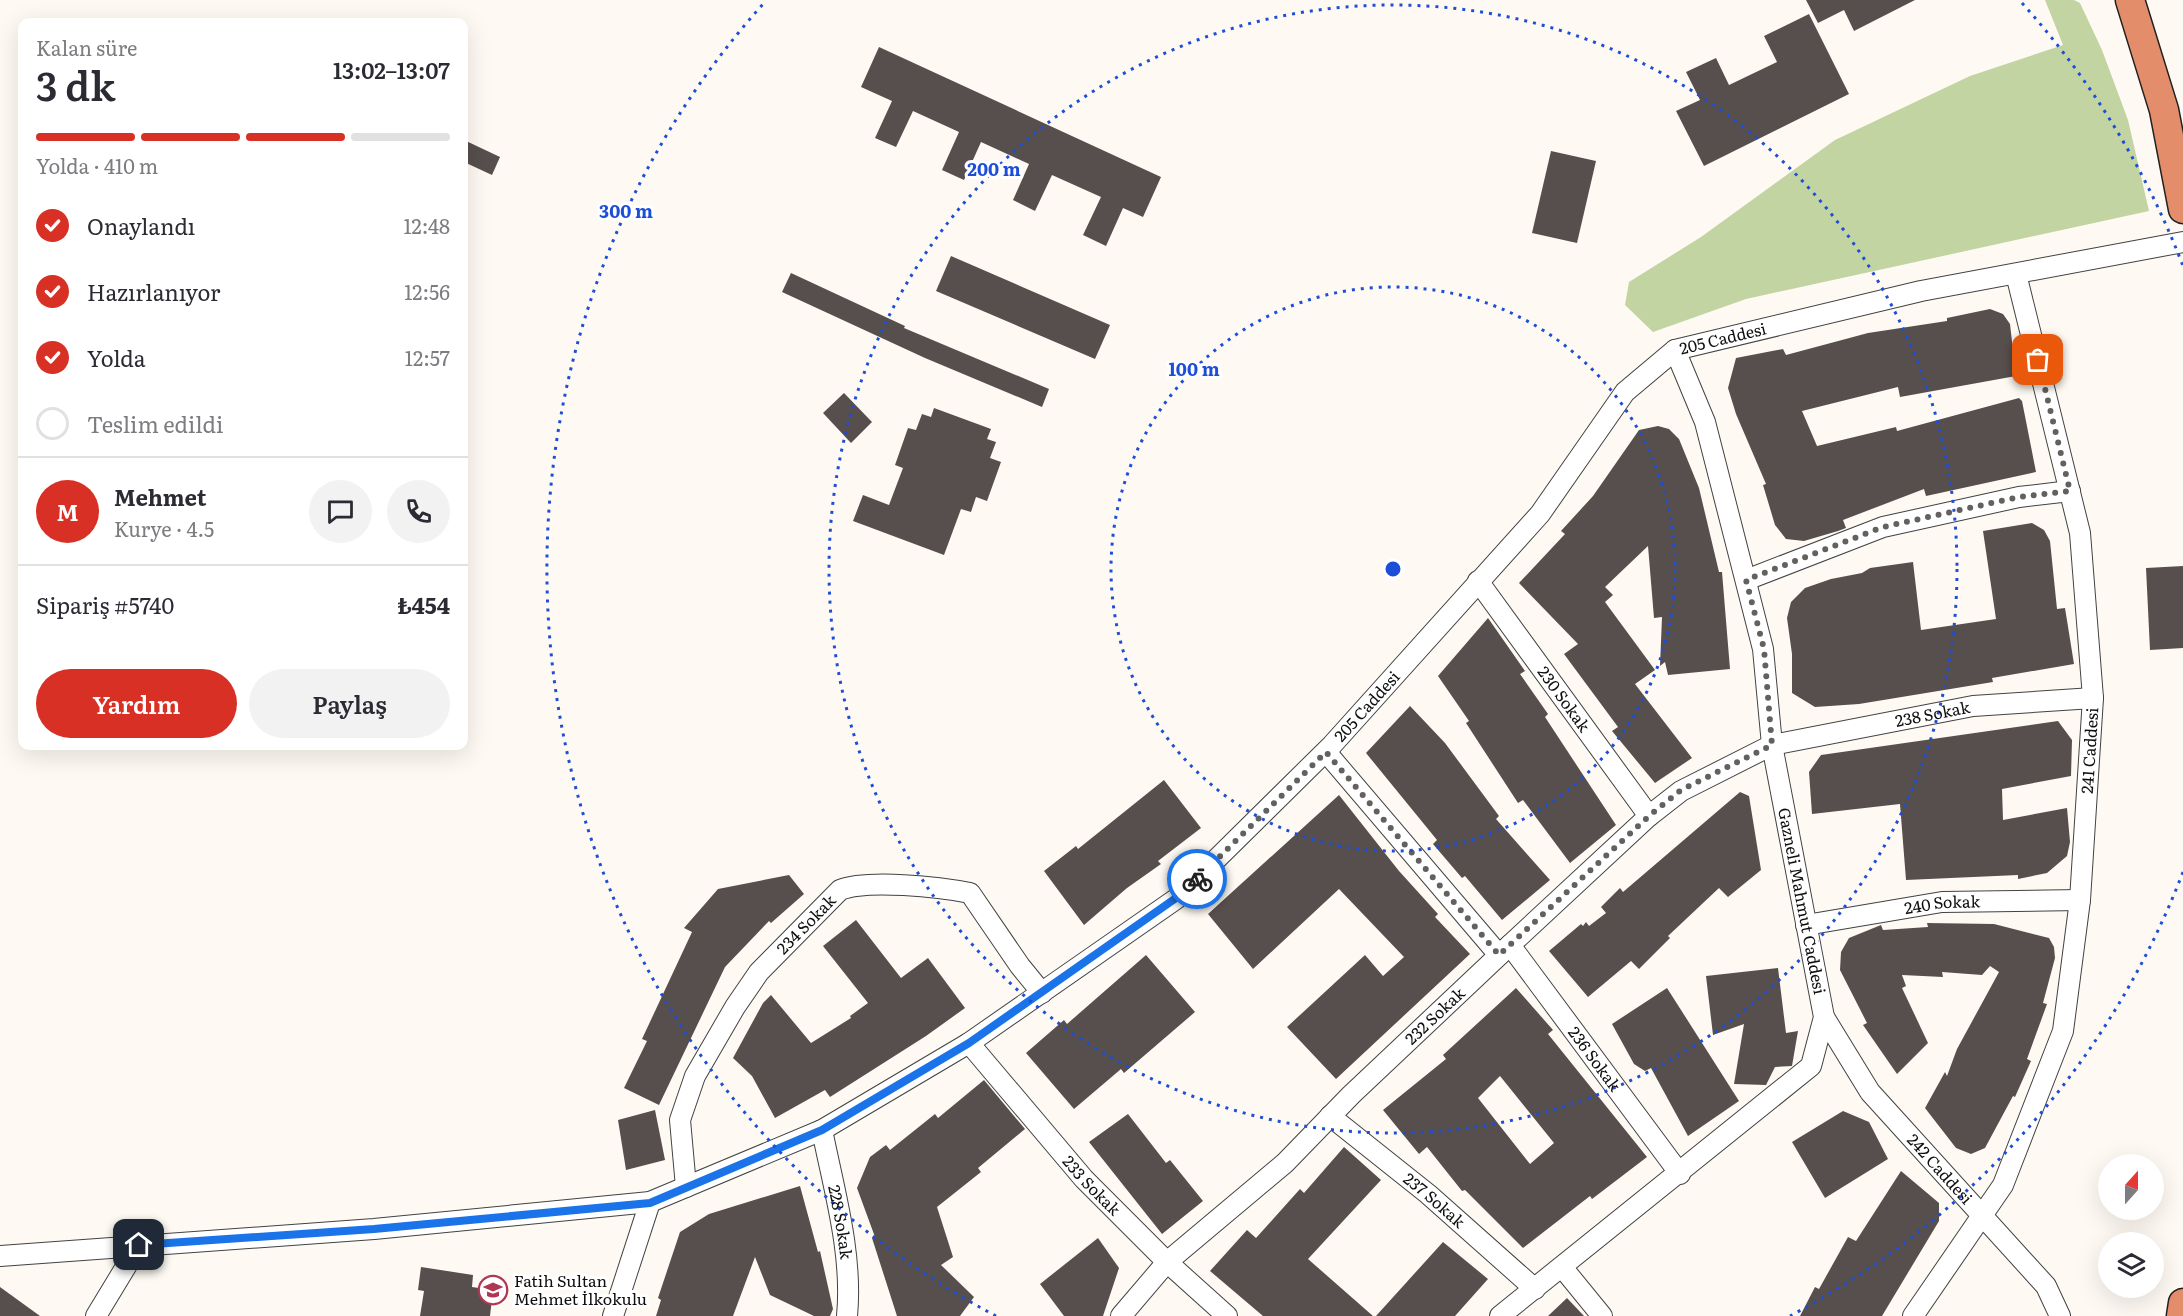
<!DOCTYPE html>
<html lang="tr">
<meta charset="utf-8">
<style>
body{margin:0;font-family:Literata,serif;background:#f2f2f3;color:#2b2b33;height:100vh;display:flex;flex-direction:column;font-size:22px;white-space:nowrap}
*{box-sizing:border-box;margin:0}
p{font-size:20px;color:#7c7c81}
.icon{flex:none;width:33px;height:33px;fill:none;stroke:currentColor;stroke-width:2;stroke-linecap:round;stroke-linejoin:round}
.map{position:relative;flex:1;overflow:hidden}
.sheet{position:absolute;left:18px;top:18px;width:450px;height:732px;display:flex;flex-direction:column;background:#fff;border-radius:12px;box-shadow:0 6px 24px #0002}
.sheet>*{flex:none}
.needle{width:39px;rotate:21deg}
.fabs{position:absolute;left:2098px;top:1154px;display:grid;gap:12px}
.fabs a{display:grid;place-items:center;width:66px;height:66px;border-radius:50%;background:#fff;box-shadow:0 6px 24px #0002;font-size:30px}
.pin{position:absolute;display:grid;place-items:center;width:51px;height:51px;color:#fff;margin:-26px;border-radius:12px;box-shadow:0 3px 9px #0006}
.courier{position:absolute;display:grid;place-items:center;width:60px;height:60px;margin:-30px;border:4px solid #1a73e8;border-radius:50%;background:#fff;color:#222;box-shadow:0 2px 8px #0007}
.overview em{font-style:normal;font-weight:600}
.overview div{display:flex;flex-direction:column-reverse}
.overview{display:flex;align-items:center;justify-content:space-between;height:102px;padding:0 18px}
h1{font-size:39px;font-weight:600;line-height:45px}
.bar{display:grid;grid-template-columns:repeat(4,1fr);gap:9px 6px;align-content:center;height:72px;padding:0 18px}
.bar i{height:8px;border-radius:4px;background:#e1e1e2}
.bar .current{background:#d93025}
.bar p{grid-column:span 4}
.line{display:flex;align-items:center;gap:15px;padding:0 18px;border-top:2px solid #e1e1e2}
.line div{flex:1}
.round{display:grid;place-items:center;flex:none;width:63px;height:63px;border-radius:32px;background:#f2f2f3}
ol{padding:0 18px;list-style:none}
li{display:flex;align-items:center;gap:18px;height:66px}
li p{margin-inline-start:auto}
li .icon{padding:6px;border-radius:50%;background:#d93025;color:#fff;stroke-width:4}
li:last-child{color:#7c7c81}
li i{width:33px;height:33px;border:3px solid #e1e1e2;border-radius:50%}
.primary-button{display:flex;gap:12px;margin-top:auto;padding:12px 18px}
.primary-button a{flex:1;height:69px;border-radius:36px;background:#d93025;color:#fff;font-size:24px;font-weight:600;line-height:69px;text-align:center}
.primary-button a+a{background:#f2f2f3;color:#2b2b33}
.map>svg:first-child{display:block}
</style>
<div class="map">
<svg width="2183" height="1316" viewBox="0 0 2183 1316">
<rect width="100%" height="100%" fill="#fefaf3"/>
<!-- forest -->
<path fill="#c1d4a1" d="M 2045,0 L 2074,0 L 2080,3 L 2102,50 L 2128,120 L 2149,211 L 1746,299 L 1653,332 L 1625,305 L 1629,282 L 1701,237 L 1835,140 L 1970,76 L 2063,45 Z"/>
<!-- building -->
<g fill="#574f4d" fill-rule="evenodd">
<path d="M 1806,0 L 1915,0 L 1854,31 L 1844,10 L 1818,23 Z"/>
<path d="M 1809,14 L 1849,94 L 1704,166 L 1676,111 L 1700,100 L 1686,72 L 1716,58 L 1729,85 L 1777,62 L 1764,36 Z"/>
<path d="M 879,47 L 1161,177 L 1143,217 L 1123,208 L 1106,246 L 1083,235 L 1101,197 L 1052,175 L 1035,211 L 1013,200 L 1029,164 L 981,142 L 964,180 L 942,170 L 959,132 L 913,111 L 896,147 L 875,138 L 892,101 L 861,87 Z"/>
<path d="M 464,140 L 500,157 L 492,175 L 464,162 Z"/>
<path d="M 1551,151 L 1596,161 L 1577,243 L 1532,233 Z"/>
<path d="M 951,256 L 1110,325 L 1095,359 L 936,291 Z"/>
<path d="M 791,273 L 905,326 L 904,328 L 1049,389 L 1042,407 L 925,358 L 782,292 Z"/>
<path d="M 1990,309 L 2003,314 L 2010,324 L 2016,376 L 1900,397 L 1898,387 L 1802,411 L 1817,446 L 1896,427 L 1897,431 L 2019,398 L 2022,401 L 2036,472 L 1926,496 L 1924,489 L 1843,520 L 1846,528 L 1838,531 L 1804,541 L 1786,539 L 1775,525 L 1763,485 L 1766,484 L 1736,414 L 1728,388 L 1736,358 L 1783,349 L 1786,355 L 1868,333 L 1947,321 L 1947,318 Z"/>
<path d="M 844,393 L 872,422 L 851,443 L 823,413 Z"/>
<path d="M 934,408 L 991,429 L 987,439 L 996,442 L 990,458 L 1001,462 L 987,501 L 976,497 L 971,512 L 961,509 L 944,555 L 853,521 L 863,495 L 889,505 L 903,468 L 895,465 L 908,428 L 916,430 L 922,414 L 931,417 Z"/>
<path d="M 1658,426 L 1669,429 L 1679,439 L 1699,488 L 1719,572 L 1722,572 L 1730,669 L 1668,675 L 1665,662 L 1660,666 L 1662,617 L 1654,618 L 1648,546 L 1605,587 L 1613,595 L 1605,602 L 1655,670 L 1635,684 L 1692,758 L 1655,783 L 1612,731 L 1618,727 L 1564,654 L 1578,644 L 1519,583 L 1565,534 L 1561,531 L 1593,496 L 1639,430 Z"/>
<path d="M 2032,523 L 2044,530 L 2050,541 L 2057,609 L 2065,608 L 2074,664 L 1992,678 L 1993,682 L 1859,704 L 1815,707 L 1792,693 L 1792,654 L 1787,618 L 1791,602 L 1805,588 L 1831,579 L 1862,573 L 1870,568 L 1913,562 L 1921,630 L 1996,619 L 1983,531 Z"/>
<path d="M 2183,566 L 2183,648 L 2150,650 L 2146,568 Z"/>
<path d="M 1488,618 L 1525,671 L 1520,674 L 1548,714 L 1545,717 L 1616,825 L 1570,863 L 1523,800 L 1518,803 L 1466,723 L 1469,721 L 1438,676 Z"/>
<path d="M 1410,706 L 1445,743 L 1499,816 L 1496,819 L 1550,880 L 1502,920 L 1465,876 L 1462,878 L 1433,844 L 1437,840 L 1366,753 Z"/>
<path d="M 2058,721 L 2072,740 L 2071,776 L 2002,789 L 2003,820 L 2067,808 L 2070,842 L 2067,856 L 2047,873 L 2018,879 L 2018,875 L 1906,880 L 1900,804 L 1812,814 L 1809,772 L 1821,755 Z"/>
<path d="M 1164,780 L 1201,828 L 1158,861 L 1161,864 L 1127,888 L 1084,925 L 1044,871 L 1076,846 L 1078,849 Z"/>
<path d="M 1740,792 L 1749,796 L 1761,870 L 1728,897 L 1719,888 L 1668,936 L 1670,938 L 1639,969 L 1631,961 L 1588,997 L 1549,951 L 1581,924 L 1583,926 L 1586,922 L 1589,926 L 1606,913 L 1601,907 L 1620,888 L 1623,892 Z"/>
<path d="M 1339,795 L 1399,871 L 1438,914 L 1435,917 L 1470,954 L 1336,1079 L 1287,1027 L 1365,955 L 1383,976 L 1404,957 L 1339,889 L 1253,969 L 1208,914 Z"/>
<path d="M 789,875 L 804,894 L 771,923 L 769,921 L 725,967 L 659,1105 L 624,1088 L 647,1041 L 642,1039 L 692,932 L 684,928 L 718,889 Z"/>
<path d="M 856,920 L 901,978 L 928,958 L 965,1008 L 926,1036 L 830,1097 L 825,1090 L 775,1118 L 752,1076 L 733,1058 L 763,1003 L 771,995 L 811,1043 L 851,1018 L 850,1016 L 868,1003 L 823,946 Z"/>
<path d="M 1927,923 L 1994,924 L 2049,938 L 2054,947 L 2055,958 L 2043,1003 L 2047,1004 L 2027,1059 L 2031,1061 L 2015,1097 L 2013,1096 L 1985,1148 L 1971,1154 L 1956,1148 L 1925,1108 L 1945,1072 L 1947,1076 L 1957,1049 L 1999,972 L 1990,966 L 1982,975 L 1942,972 L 1943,977 L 1902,975 L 1906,986 L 1902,988 L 1928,1043 L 1897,1074 L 1863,1025 L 1867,1023 L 1840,970 L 1841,952 L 1849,938 L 1881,925 L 1883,930 L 1928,927 Z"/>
<path d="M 1146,955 L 1195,1012 L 1124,1073 L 1121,1069 L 1074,1109 L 1026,1053 L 1064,1020 L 1067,1024 Z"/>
<path d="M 1778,968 L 1786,1033 L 1798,1031 L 1792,1066 L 1775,1067 L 1766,1085 L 1734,1084 L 1744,1024 L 1713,1035 L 1706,976 Z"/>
<path d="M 1516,988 L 1553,1030 L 1548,1034 L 1647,1157 L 1592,1199 L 1590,1196 L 1523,1248 L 1465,1190 L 1462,1191 L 1427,1147 L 1419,1154 L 1383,1110 L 1446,1059 L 1443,1055 ZM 1500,1076 L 1554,1143 L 1530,1164 L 1478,1098 Z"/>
<path d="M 1667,988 L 1739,1101 L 1688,1136 L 1651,1068 L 1645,1071 L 1634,1064 L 1612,1024 Z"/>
<path d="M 984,1080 L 1025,1129 L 978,1168 L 981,1172 L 937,1207 L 953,1257 L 941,1265 L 974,1297 L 960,1316 L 897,1316 L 872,1238 L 875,1237 L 857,1188 L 870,1157 L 886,1145 L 890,1150 L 935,1114 L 938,1118 Z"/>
<path d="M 655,1110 L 665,1160 L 626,1170 L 618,1120 Z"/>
<path d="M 1843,1111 L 1869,1122 L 1888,1159 L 1825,1198 L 1792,1142 Z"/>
<path d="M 1128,1114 L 1166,1163 L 1170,1160 L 1203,1201 L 1162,1234 L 1089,1142 Z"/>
<path d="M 1344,1147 L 1381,1180 L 1308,1259 L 1373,1316 L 1263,1316 L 1210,1271 L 1247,1230 L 1256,1238 L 1300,1189 L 1304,1193 Z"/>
<path d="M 1901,1171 L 1939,1203 L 1939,1221 L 1882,1316 L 1800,1316 L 1815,1287 L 1819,1289 L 1848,1237 L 1856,1241 Z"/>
<path d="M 800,1186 L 818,1252 L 820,1251 L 833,1309 L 830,1316 L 814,1316 L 770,1295 L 755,1257 L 733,1316 L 656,1316 L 661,1300 L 658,1298 L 680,1232 L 709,1214 Z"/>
<path d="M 1098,1238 L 1119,1268 L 1103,1316 L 1064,1316 L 1040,1284 Z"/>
<path d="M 1443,1242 L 1488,1279 L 1455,1316 L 1376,1316 Z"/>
<path d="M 421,1267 L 473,1275 L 472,1287 L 493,1290 L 490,1316 L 420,1316 L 424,1291 L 418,1290 Z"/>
<path d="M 0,1287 L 40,1316 L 0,1316 Z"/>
<path d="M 1567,1298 L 1584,1316 L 1548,1316 Z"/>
</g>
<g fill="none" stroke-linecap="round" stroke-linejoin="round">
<!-- minor casing -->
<g stroke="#424242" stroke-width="22">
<g id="minor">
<path d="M 1746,580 L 1883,527 L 2019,497 L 2070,491"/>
<path id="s1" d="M 1478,581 L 1649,816"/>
<path d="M 1326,752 L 1499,955"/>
<path id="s2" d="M 1806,925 L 1942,902 L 2080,900"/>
<path id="s3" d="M 1510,945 L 1680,1174"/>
<path id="s4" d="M 1824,1017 L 1870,1092 L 2046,1286 L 2060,1316"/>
<path id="s5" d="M 969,1043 L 1084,1179 L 1167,1262 L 1227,1316"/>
<path id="s6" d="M 1330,1116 L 1428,1194 L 1535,1289"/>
<path id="s7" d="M 822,1130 C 834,1190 853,1254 847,1316"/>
<path id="s8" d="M 686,1187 L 680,1120 L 695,1076 L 735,1007 L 759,972 L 840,890 C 867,879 940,887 970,893 L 1020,966 L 1042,993"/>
<path id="s9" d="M 0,1256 L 374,1229 L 650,1202 L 822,1130 L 969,1043 L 1176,899 L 1332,745 L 1540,514 L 1625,392 L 1675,350 L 1921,291 L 2183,242"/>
<path d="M 1562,1267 L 1602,1316"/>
<path d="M 96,1316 L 139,1245"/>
<path d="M 613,1316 L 650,1202"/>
<path id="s10" d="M 1121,1316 L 1167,1262 L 1285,1163 L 1351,1095 L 1510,945 L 1649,816 L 1681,791 L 1772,745 L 1973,706 L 2093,698"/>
<path d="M 1500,1316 L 1811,1066 L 1824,1017 L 1772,745 L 1763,649 L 1705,422 L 1675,350"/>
<path id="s11" d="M 1913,1316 L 2003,1185 L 2063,1031 L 2080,900 L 2093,698 L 2080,533 L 2016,274"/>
</g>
</g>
<!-- highway casing -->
<g stroke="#202020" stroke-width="31">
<g id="highway">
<path d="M 2130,0 L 2164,110 L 2183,209"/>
<path d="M 2181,1316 L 2183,1303"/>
</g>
</g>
<!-- minor -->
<use href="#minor" stroke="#fff" stroke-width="20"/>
<!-- highway -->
<use href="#highway" stroke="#e48d6b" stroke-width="28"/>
</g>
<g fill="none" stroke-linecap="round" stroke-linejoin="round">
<!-- done -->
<path stroke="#63615f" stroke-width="6" stroke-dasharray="0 10.8" d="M 1197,879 L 1326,752 L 1499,955 L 1649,816 L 1681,790 L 1772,745 L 1764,649 L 1746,580 L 1883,527 L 2019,497 L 2070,491 L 2038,360"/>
<!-- route -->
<path stroke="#1a73e8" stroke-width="8" d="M 139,1245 L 374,1229 L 650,1203 L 822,1130 L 969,1043 L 1176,898 L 1197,879"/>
</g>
<!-- distance rings -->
<g fill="none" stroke="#1d4ed8" stroke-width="3" stroke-dasharray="3 6">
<circle cx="1393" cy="569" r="282"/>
<circle cx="1393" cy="569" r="564"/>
<path d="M2183 872A846 846 0 0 1 1790 1316M996 1316A846 846 0 0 1 764 3M2022 3A846 846 0 0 1 2183 266"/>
</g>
<!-- icons -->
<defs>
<g id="school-ring" transform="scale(1.5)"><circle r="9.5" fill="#fff" stroke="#b03753" stroke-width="1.5"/><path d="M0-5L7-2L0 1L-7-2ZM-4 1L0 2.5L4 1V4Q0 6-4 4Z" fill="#b03753"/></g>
</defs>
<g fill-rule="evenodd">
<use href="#school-ring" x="493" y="1290"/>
</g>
<g text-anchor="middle" stroke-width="6" stroke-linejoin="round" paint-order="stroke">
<!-- street labels -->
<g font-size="16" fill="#0f0f0f" stroke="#fff">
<text dy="6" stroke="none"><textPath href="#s9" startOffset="2055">205 Caddesi</textPath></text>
<text dy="6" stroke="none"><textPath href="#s1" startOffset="146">230 Sokak</textPath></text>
<text dy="6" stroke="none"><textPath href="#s9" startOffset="1533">205 Caddesi</textPath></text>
<text dy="6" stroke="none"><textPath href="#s10" startOffset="1034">238 Sokak</textPath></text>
<text dy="6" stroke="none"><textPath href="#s11" startOffset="606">241 Caddesi</textPath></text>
<text transform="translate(1802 901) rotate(79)" y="6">Gazneli Mahmut Caddesi</text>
<text dy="6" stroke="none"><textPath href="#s2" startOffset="138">240 Sokak</textPath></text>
<text dy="6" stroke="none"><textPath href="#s8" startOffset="303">234 Sokak</textPath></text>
<text dy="6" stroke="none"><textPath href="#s10" startOffset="435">232 Sokak</textPath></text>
<text dy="6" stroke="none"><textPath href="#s3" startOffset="142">236 Sokak</textPath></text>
<text dy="6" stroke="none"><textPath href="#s4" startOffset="192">242 Caddesi</textPath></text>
<text dy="6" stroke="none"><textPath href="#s5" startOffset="188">233 Sokak</textPath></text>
<text dy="6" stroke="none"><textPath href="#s6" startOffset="134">237 Sokak</textPath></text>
<text dy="6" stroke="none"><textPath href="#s7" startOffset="94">228 Sokak</textPath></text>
</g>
<!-- poi labels -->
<g font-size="16" fill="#0f0f0f" stroke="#fff" text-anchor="start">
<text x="514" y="1287">Fatih Sultan<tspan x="514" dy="18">Mehmet İlkokulu</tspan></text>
</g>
</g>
<circle cx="1393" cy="569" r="9" fill="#1d4ed8" stroke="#fff" stroke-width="3"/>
<g font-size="18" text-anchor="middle" font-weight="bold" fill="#1d4ed8" stroke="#fff" stroke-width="6" stroke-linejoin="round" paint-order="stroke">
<text x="994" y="176">200 m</text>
<text x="626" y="218">300 m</text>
<text x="1194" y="376">100 m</text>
</g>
</svg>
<div class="fabs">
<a><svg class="needle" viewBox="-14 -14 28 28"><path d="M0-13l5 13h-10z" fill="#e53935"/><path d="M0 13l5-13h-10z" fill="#7c7c81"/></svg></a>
<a><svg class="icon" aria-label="layers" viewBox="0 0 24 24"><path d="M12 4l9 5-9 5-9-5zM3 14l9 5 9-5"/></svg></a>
</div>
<div class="pin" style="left:2038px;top:360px;background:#ea580c"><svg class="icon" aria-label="bag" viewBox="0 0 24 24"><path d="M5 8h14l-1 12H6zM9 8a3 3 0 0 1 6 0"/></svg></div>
<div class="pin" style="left:139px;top:1245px;background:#1f2937"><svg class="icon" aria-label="home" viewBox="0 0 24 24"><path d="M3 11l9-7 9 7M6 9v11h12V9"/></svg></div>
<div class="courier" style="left:1197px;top:879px"><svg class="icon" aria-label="bike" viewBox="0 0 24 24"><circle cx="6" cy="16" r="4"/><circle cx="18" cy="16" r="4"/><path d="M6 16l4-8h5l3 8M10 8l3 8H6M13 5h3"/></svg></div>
<section class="sheet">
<div class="overview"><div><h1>3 dk</h1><p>Kalan süre</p></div><em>13:02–13:07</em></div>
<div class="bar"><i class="current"></i><i class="current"></i><i class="current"></i><i></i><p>Yolda · 410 m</p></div>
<ol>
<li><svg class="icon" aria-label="check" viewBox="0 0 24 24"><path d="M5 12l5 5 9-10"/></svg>Onaylandı<p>12:48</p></li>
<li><svg class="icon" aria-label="check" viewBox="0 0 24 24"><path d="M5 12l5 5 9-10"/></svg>Hazırlanıyor<p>12:56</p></li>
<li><svg class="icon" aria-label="check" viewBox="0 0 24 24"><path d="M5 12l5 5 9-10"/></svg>Yolda<p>12:57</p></li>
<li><i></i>Teslim edildi</li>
</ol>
<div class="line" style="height:108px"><b class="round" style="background:#d93025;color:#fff">M</b><div><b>Mehmet</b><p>Kurye · 4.5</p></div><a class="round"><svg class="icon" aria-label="chat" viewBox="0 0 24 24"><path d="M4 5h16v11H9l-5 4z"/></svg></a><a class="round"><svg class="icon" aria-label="phone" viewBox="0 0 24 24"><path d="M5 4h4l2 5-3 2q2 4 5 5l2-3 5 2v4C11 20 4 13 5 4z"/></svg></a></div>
<div class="line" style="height:78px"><div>Sipariş #5740</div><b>₺454</b></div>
<div class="primary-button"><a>Yardım</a><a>Paylaş</a></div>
</section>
</div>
